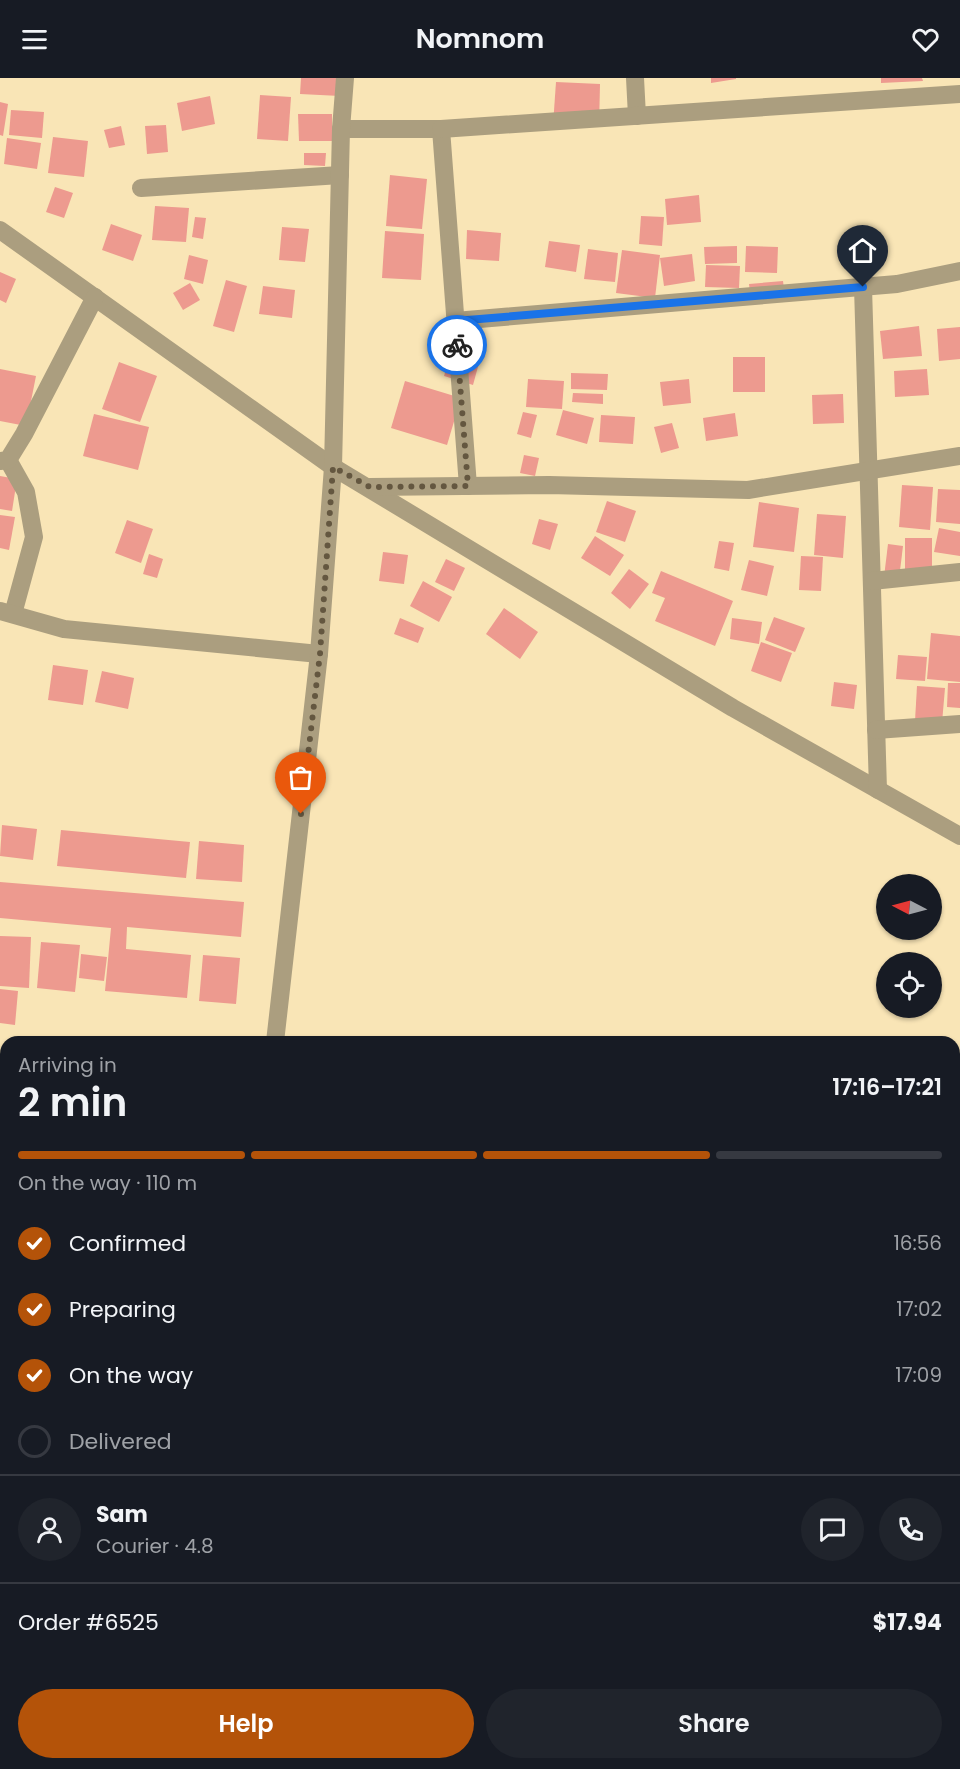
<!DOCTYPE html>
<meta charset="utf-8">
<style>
body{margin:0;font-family:Poppins,sans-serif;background:#20242c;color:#f1f3f6;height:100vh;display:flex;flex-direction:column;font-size:22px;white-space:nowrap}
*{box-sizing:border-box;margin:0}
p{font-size:20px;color:#9ea1a6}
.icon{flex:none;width:33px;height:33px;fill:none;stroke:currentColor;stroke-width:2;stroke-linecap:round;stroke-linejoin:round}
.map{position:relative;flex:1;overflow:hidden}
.sheet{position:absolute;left:0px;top:958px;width:960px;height:734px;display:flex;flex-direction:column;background:#171b24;border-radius:18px 18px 0 0;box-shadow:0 2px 4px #0004}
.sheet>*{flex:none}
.needle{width:39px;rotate:276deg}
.controls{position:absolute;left:876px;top:796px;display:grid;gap:12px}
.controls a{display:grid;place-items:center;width:66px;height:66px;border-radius:50%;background:#171b24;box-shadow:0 2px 4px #0004;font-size:30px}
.pin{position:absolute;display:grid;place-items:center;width:51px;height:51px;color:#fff;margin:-62px -26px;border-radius:50% 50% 50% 0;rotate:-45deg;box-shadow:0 0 6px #0007}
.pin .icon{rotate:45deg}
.courier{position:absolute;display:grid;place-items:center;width:60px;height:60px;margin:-30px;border:4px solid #1a73e8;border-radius:50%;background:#fff;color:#222;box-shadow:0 2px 8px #0007}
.overview em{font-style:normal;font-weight:600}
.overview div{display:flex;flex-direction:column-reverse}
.overview{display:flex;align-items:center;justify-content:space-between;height:102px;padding:0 18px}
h1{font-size:39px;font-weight:600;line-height:45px}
.bar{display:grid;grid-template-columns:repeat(4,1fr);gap:9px 6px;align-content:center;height:72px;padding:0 18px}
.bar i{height:8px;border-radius:4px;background:#363941}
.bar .on{background:#b45309}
.bar p{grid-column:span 4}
.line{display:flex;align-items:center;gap:15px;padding:0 18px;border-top:2px solid #363941}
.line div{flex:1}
.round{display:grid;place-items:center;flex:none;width:63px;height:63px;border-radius:32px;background:#20242c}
ol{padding:0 18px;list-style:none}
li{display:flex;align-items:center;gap:18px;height:66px}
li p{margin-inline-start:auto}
li .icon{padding:6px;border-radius:50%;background:#b45309;color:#fff;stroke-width:4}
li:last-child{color:#9ea1a6}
li i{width:33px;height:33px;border:3px solid #363941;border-radius:50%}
.primary-button{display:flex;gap:12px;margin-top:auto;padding:12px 18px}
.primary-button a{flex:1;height:69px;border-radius:36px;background:#b45309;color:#fff;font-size:24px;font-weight:600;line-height:69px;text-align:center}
.primary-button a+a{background:#20242c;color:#f1f3f6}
header{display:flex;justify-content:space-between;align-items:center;height:78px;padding:0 18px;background:#171b24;font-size:27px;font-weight:600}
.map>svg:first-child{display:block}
</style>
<header><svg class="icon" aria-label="menu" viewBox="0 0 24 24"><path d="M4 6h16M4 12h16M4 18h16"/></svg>Nomnom<svg class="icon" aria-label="heart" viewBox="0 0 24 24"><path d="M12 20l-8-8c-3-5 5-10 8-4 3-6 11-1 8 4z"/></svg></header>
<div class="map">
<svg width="960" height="1691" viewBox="0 0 960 1691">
<rect width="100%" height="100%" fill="#f9e5b6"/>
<!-- building -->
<g fill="#ed9a8f">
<path d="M 301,0 L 341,0 L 340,18 L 300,16 Z"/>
<path d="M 711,0 L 736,0 L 736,1 L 711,5 Z"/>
<path d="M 881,0 L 922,0 L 923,3 L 881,5 Z"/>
<path d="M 556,4 L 600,6 L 599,49 L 553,47 Z"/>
<path d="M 260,17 L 291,19 L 288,63 L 257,61 Z"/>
<path d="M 210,18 L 215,46 L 182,53 L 177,25 Z"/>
<path d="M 0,24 L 8,26 L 3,58 L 0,57 Z"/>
<path d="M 11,32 L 44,34 L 42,60 L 9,57 Z"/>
<path d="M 298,36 L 332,36 L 332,63 L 299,63 Z"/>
<path d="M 166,47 L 168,74 L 147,76 L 145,48 Z"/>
<path d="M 121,48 L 125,67 L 109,70 L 104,52 Z"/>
<path d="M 53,59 L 88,63 L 84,99 L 48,95 Z"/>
<path d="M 7,60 L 41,65 L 37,91 L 4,86 Z"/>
<path d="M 304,75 L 326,75 L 325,88 L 304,87 Z"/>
<path d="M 390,97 L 427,101 L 422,151 L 386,148 Z"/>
<path d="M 55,109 L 73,115 L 64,140 L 46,134 Z"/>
<path d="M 699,117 L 701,144 L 667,147 L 665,121 Z"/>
<path d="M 155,128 L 189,130 L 186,164 L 152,162 Z"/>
<path d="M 641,138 L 664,139 L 662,168 L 639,166 Z"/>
<path d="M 195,139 L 206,140 L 203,161 L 192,159 Z"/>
<path d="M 111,146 L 142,157 L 133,183 L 102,172 Z"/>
<path d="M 282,149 L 309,151 L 305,184 L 279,182 Z"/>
<path d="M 467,152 L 501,155 L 499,183 L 466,181 Z"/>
<path d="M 385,153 L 424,156 L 421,202 L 382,200 Z"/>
<path d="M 549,163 L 580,167 L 576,194 L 545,189 Z"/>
<path d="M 737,168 L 737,185 L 705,186 L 704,169 Z"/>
<path d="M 746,168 L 778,169 L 777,195 L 745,194 Z"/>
<path d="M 588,171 L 618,175 L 615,204 L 584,201 Z"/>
<path d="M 622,172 L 660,177 L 655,220 L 616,215 Z"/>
<path d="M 692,176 L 695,203 L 664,208 L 660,180 Z"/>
<path d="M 189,177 L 208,182 L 203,206 L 184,201 Z"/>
<path d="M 706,187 L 740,188 L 739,210 L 705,209 Z"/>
<path d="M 0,194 L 16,201 L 6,225 L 0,222 Z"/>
<path d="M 226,202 L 247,208 L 234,254 L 213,248 Z"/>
<path d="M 783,203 L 785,219 L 751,222 L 749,206 Z"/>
<path d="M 190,205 L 200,222 L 183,232 L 173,215 Z"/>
<path d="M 263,208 L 295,212 L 292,240 L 259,236 Z"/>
<path d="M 919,248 L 922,278 L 883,281 L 880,253 Z"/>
<path d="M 960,249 L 960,281 L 939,283 L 937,251 Z"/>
<path d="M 453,266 L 482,274 L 473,307 L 444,298 Z"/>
<rect x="733" y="279" width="32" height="35"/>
<path d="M 119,284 L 157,298 L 140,344 L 102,331 Z"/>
<path d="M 0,291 L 36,298 L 26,348 L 0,343 Z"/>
<path d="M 927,291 L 929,317 L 895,319 L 894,293 Z"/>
<path d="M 571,295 L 608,296 L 607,312 L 571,311 Z"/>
<path d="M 528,301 L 564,303 L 562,331 L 526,329 Z"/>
<path d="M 689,301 L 691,325 L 663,328 L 660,304 Z"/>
<path d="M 405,303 L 461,320 L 447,367 L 391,350 Z"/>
<path d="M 573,315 L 603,316 L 603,326 L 572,324 Z"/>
<path d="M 843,316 L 844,345 L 813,346 L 812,317 Z"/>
<path d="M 563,332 L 594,340 L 587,366 L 556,357 Z"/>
<path d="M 523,334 L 537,337 L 531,360 L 517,356 Z"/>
<path d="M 735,335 L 738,358 L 706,363 L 703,340 Z"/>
<path d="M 94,336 L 149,349 L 138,392 L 83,378 Z"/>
<path d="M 601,337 L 635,339 L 633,366 L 599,364 Z"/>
<path d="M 672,345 L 679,370 L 661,375 L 654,349 Z"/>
<path d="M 524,377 L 539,380 L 535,398 L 520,395 Z"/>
<path d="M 0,398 L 17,401 L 12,433 L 0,431 Z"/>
<path d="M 902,407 L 933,409 L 930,452 L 899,449 Z"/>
<path d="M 938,411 L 960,412 L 960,446 L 936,444 Z"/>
<path d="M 607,423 L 636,433 L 625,464 L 596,454 Z"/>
<path d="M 759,424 L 799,430 L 794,474 L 753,469 Z"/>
<path d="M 817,436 L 846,438 L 843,480 L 814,477 Z"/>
<path d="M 0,437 L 15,439 L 9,472 L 0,470 Z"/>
<path d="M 539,441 L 558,446 L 550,472 L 532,466 Z"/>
<path d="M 127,442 L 153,451 L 141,485 L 115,475 Z"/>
<path d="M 939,450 L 960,454 L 960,478 L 934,474 Z"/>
<path d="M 595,458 L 624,477 L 610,498 L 581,480 Z"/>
<path d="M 905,460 L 932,460 L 932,493 L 905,492 Z"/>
<path d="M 719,463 L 734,465 L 729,493 L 714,490 Z"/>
<path d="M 888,466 L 903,468 L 899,501 L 884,499 Z"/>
<path d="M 383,474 L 408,477 L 404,506 L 379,503 Z"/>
<path d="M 149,476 L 163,481 L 157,500 L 143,496 Z"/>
<path d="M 801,478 L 823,479 L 821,513 L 799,512 Z"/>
<path d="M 446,481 L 465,490 L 454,513 L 435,504 Z"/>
<path d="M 749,482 L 774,488 L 767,518 L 741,512 Z"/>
<path d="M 629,491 L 649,506 L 630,531 L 611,515 Z"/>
<path d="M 661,493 L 733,523 L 715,568 L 655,543 L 665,520 L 652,515 Z"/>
<path d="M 423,503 L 452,519 L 439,544 L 410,528 Z"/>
<path d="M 504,530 L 538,554 L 520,581 L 486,556 Z"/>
<path d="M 774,539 L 805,550 L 795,574 L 765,562 Z"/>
<path d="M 400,540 L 424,550 L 418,565 L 394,556 Z"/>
<path d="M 732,540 L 762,544 L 759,566 L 730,561 Z"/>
<path d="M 931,555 L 960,558 L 960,604 L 927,601 Z"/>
<path d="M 761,564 L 792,575 L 781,604 L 751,593 Z"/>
<path d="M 898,577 L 927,579 L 925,603 L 896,601 Z"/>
<path d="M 53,587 L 88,592 L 83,627 L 48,622 Z"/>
<path d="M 102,593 L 134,600 L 128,631 L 95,624 Z"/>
<path d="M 834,604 L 857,607 L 854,631 L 831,628 Z"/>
<path d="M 948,605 L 960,605 L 960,630 L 947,629 Z"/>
<path d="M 917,608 L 945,610 L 942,645 L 915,643 Z"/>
<path d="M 2,747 L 37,751 L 33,782 L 0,778 Z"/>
<path d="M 61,752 L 190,764 L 186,800 L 57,788 Z"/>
<path d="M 199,763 L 244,767 L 242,804 L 196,801 Z"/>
<path d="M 0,804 L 244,824 L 241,859 L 127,849 L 126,871 L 191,877 L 187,920 L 105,913 L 111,850 L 0,840 Z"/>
<path d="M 0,858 L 31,859 L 29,910 L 0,908 Z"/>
<path d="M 41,864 L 80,867 L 75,914 L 37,910 Z"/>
<path d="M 81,876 L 107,879 L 104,903 L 79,900 Z"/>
<path d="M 203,877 L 240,880 L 236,926 L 199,923 Z"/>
<path d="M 0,911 L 18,913 L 15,947 L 0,945 Z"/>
<path d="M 180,958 L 214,960 L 214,964 L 180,964 Z"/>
</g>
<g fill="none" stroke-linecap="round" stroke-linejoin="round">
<!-- minor -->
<g stroke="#ab9e7f" stroke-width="18">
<path d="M 635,0 L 637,38"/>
<path d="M 341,51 L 441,51 L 468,408"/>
<path d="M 441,51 L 960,16"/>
<path d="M 141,110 L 340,97"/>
<path d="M 0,152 L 333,389 L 733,630 L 960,758"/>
<path d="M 863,209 L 878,712"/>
<path d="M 455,243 L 897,206 L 960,193"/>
<path d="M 8,382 L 26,414 L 34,459 L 13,536"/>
<path d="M 0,383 L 8,382 L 24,356 L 95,219"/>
<path d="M 370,409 L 549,407 L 748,412 L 960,378"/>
<path d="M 872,503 L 960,494"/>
<path d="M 0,533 L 64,551 L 319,576"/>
<path d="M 876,652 L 960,646"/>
<path d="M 275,964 L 319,576 L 333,389 L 341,51 L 345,0"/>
<path d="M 0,1594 L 6,1597"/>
<path d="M 199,1686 L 210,1691"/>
</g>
</g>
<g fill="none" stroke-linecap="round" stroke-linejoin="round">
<!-- done -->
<path stroke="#645740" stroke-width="6" stroke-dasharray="0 10.8" d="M 301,736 L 320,576 L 333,389 L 370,409 L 468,408 L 457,267"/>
<!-- route -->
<path stroke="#1a73e8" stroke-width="8" d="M 457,267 L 455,243 L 863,209"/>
</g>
</svg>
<div class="controls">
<a><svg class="needle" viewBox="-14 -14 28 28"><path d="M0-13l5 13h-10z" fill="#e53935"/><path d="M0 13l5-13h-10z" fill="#9ea1a6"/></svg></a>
<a><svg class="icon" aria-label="locate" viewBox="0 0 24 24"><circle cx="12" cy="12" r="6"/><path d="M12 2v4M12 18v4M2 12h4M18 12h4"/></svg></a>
</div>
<div class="pin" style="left:301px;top:736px;background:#ea580c"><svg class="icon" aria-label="bag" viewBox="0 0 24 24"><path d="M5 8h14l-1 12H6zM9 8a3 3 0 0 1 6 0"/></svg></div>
<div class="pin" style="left:863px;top:209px;background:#1f2937"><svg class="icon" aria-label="home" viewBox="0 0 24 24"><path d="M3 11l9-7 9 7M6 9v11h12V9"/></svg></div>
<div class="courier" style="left:457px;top:267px"><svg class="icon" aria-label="bike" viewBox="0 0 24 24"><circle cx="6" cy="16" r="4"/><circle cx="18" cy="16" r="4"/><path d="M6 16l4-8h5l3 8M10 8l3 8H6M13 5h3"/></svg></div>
<section class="sheet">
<div class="overview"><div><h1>2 min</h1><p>Arriving in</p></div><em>17:16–17:21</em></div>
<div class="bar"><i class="on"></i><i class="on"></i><i class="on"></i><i></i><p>On the way · 110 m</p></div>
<ol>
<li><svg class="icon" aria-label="check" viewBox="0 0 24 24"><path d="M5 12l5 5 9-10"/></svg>Confirmed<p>16:56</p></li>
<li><svg class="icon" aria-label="check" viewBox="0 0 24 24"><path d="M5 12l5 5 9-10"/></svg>Preparing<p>17:02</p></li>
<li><svg class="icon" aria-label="check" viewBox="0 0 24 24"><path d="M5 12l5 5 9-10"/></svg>On the way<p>17:09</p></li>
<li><i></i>Delivered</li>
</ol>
<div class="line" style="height:108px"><a class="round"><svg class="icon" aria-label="person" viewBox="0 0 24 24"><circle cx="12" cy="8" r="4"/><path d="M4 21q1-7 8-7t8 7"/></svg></a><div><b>Sam</b><p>Courier · 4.8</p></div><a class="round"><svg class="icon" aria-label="chat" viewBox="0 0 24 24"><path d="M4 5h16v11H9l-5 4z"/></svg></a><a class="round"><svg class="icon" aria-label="phone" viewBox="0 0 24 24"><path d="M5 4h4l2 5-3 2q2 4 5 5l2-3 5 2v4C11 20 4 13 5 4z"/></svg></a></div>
<div class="line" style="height:78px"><div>Order #6525</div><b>$17.94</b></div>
<div class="primary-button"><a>Help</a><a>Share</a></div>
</section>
</div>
